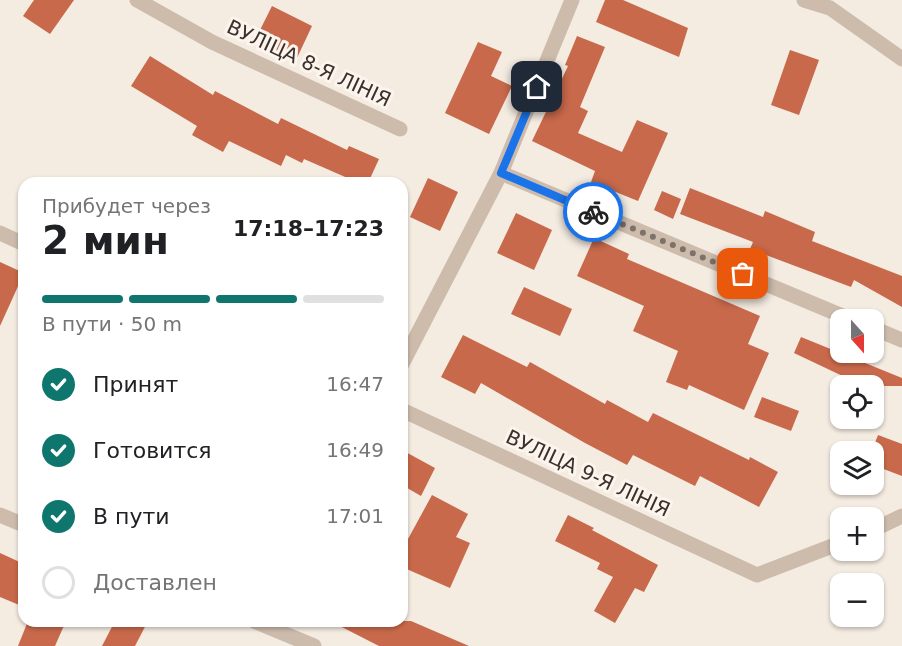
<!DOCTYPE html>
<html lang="ru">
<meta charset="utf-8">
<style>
body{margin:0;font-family:"DejaVu Sans",sans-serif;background:#f6f6f6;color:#202124;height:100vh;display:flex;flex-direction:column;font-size:22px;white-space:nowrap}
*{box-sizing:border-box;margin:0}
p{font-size:20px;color:#757577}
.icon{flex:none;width:33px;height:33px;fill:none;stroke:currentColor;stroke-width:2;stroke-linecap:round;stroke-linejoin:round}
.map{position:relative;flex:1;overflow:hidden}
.details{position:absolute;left:18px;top:177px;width:390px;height:450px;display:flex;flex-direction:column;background:#fff;border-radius:18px;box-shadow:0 2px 4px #0004}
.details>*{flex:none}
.needle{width:39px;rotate:159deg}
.tools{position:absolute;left:830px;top:309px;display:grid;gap:12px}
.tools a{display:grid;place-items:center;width:54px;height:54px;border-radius:12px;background:#fff;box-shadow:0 2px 4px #0004;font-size:30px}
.pin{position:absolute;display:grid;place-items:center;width:51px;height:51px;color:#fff;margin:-26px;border-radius:12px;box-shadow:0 3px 9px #0006}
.courier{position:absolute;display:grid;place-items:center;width:60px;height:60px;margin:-30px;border:4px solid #1a73e8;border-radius:50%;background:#fff;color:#222;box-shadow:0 2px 8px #0007}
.overview em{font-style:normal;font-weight:600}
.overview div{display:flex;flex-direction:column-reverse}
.overview{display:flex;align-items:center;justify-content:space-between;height:102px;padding:0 24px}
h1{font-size:39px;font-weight:600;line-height:45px}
.bar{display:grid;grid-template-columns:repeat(4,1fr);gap:9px 6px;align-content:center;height:72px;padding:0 24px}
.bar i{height:8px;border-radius:4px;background:#e0e0e0}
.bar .active{background:#0f766e}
.bar p{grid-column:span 4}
ol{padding:0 24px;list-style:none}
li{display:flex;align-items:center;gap:18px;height:66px}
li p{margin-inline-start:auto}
li .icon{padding:6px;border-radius:50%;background:#0f766e;color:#fff;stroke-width:4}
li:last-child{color:#757577}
li i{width:33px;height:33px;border:3px solid #e0e0e0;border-radius:50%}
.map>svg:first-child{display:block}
</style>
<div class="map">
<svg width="902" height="646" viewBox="0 0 902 646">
<rect width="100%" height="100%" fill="#f4ebe1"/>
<!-- building -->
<g fill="#c8694b">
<path d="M 34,0 L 74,0 L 50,34 L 23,16 Z"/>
<path d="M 605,0 L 623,0 L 688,28 L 679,57 L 596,22 Z"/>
<path d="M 272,6 L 312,26 L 296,60 L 255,40 Z"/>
<path d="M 577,36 L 605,47 L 580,107 L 588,111 L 578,133 L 622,152 L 637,120 L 668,133 L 638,201 L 591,182 L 595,171 L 532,141 L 568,66 L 565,65 Z"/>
<path d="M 478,42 L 502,52 L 491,76 L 512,86 L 489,134 L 445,113 Z"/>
<path d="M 790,50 L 819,60 L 799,115 L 771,105 Z"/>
<path d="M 150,56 L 213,95 L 215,91 L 278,124 L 281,118 L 347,150 L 349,146 L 379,159 L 368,183 L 359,183 L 304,159 L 302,163 L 286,155 L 281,166 L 229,141 L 223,152 L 192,135 L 197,126 L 131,86 Z"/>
<path d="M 428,178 L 458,192 L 440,231 L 410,217 Z"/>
<path d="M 690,188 L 763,217 L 765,211 L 815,232 L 812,241 L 902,276 L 902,307 L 854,280 L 851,287 L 750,249 L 753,242 L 680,214 Z"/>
<path d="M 662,191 L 681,199 L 673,219 L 654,210 Z"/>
<path d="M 516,213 L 552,230 L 534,270 L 497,253 Z"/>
<path d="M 594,238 L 629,254 L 627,259 L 760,316 L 748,344 L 769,353 L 744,410 L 689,385 L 687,390 L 666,382 L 678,351 L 633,331 L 644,306 L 577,276 Z"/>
<path d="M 0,262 L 24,273 L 0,326 Z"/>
<path d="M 524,287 L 572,309 L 560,336 L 511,314 Z"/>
<path d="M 463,335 L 527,367 L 530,362 L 605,404 L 607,400 L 648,422 L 653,413 L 749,460 L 750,457 L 778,472 L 759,507 L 700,476 L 695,486 L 633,455 L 627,465 L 585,443 L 481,383 L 475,394 L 441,377 Z"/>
<path d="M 801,337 L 902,378 L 902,386 L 849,386 L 851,380 L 794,353 Z"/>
<path d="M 762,397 L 799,411 L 791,431 L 754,417 Z"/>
<path d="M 878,435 L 902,444 L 902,476 L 873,465 L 873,448 Z"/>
<path d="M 402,450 L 435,468 L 421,496 L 402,485 Z"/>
<path d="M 432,495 L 468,514 L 456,537 L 470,543 L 450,588 L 402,567 L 402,550 Z"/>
<path d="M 568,515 L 594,528 L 592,530 L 658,565 L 644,592 L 635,588 L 615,623 L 594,611 L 613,577 L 597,569 L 600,563 L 555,541 Z"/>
<path d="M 0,553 L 24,564 L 24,607 L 0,597 Z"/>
<path d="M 28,621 L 66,621 L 55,646 L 18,646 Z"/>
<path d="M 115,621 L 148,621 L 135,646 L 102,646 Z"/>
<path d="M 330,621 L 411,621 L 469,646 L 379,646 Z"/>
</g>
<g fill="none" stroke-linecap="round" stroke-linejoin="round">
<!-- street -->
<g stroke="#cdbbac" stroke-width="15">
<path d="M 137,0 L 212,42 L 400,129"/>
<path d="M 804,0 L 830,8 L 902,59"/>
<path d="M 501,173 L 852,320"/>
<path d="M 0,233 L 24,244"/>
<path d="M 873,328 L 902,340"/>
<path d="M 402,364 L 501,173 L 572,0"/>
<path d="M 402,410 L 757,575 L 840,543"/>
<path d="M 0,515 L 24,525"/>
<path d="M 873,530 L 902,516"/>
<path d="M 254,621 L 314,646"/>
</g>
</g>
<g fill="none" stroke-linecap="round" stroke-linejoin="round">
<!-- done -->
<path stroke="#7c716b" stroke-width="6" stroke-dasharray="0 10.8" d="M 593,212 L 743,274"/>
<!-- route -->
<path stroke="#1a73e8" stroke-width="8" d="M 537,87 L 501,173 L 593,212"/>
</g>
<g text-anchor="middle" stroke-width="6" stroke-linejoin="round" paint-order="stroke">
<!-- street labels -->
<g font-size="20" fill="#3b302b" stroke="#fbf5ee">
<text transform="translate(309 63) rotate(25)" y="7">ВУЛІЦА 8-Я ЛІНІЯ</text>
<text transform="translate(588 473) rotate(25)" y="7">ВУЛІЦА 9-Я ЛІНІЯ</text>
</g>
</g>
</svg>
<div class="tools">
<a><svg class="needle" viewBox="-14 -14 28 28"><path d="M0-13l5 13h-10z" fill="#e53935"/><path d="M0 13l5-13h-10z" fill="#757577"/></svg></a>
<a><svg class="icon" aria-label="locate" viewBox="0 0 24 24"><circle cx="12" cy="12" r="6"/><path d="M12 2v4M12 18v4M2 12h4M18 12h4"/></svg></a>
<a><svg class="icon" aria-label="layers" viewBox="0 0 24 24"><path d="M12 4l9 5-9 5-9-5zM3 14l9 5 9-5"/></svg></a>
<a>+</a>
<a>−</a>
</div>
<div class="pin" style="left:743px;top:274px;background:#ea580c"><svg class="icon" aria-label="bag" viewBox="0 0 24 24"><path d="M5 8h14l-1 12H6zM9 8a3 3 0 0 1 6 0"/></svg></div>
<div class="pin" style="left:537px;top:87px;background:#1f2937"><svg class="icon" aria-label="home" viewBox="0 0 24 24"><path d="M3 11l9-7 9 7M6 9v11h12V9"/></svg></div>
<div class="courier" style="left:593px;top:212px"><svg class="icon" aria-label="bike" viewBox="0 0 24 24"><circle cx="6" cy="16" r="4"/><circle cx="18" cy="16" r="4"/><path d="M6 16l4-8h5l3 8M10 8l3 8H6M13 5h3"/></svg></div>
<section class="details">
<div class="overview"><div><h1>2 мин</h1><p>Прибудет через</p></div><em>17:18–17:23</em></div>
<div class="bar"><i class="active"></i><i class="active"></i><i class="active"></i><i></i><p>В пути · 50 m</p></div>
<ol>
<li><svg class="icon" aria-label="check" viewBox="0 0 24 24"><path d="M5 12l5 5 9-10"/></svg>Принят<p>16:47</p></li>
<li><svg class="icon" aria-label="check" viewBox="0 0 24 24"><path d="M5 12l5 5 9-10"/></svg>Готовится<p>16:49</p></li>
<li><svg class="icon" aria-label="check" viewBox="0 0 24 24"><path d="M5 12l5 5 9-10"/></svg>В пути<p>17:01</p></li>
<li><i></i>Доставлен</li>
</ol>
</section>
</div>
